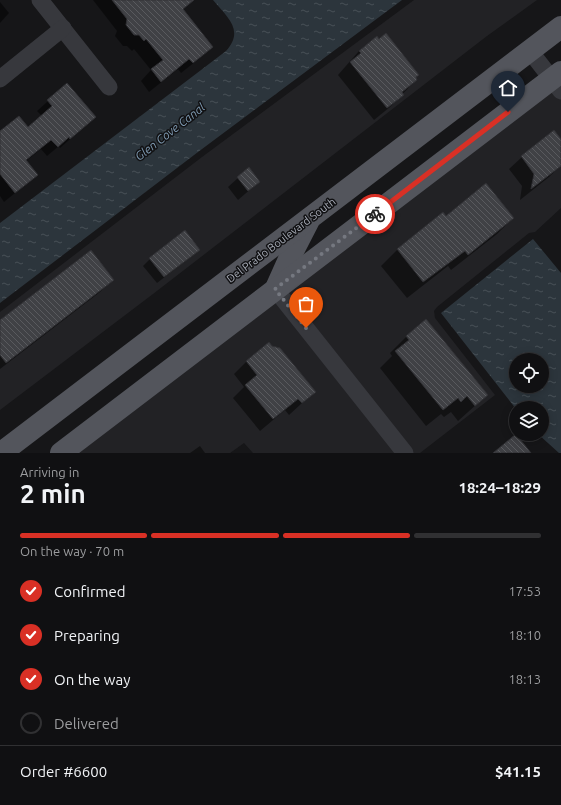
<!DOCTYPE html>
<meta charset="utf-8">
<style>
body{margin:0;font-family:Ubuntu,sans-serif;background:#19191b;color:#f1f3f6;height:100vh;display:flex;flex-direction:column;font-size:15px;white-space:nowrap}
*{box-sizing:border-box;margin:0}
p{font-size:13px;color:#9c9d9f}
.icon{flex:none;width:22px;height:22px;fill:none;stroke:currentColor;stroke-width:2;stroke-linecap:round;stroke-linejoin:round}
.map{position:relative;height:453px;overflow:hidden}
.panel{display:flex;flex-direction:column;background:#101012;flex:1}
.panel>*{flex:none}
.tools{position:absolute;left:509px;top:353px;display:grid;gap:8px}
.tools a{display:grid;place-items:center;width:40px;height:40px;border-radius:50%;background:#101012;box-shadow:0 2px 10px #0003,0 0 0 1px #303032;font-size:20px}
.pin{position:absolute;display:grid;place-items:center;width:34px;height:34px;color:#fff;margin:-41px -17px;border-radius:50% 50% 50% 0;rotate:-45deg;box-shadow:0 0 4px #0007}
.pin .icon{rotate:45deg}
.courier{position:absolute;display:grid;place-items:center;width:40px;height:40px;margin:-20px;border:3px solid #d93025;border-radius:50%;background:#fff;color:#222;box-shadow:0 1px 5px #0007}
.summary em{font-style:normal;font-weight:600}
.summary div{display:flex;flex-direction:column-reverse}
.summary{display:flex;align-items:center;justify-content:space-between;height:68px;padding:0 20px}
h1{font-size:26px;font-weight:600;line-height:30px}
.bar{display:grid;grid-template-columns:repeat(4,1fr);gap:6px 4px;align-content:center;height:48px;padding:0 20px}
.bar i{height:5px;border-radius:3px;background:#303032}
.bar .selected{background:#d93025}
.bar p{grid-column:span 4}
.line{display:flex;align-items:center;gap:10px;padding:0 20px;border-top:1px solid #303032}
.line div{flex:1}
ol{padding:0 20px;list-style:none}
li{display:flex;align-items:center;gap:12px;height:44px}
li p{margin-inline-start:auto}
li .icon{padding:4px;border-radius:50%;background:#d93025;color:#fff;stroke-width:4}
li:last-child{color:#9c9d9f}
li i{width:22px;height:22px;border:2px solid #303032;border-radius:50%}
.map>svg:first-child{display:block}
</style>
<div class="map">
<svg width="561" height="453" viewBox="0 0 561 453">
<defs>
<pattern id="water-ripples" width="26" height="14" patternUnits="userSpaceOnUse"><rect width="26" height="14" fill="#2c353c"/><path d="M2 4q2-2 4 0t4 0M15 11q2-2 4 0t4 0" fill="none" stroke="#485056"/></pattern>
<pattern id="building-back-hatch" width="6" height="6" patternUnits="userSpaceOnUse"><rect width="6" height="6" fill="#404145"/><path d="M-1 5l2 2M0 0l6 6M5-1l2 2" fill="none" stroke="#595a5e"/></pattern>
</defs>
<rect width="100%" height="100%" fill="#161618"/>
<!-- built -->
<g fill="#222225">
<path d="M 414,0 L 537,0 L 487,36 L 153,294 L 0,410 L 0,312 L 202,157 Z"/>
<path d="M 561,83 L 561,208 L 535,232 L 529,233 L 437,307 L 434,311 L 435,318 L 495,395 L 420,453 L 253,453 L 244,443 L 230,453 L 75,453 Z"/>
</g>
<!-- water -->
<g fill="url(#water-ripples)" fill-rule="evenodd">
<path d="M 213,0 L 402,0 L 198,152 L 0,303 L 0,223 L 226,51 C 245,30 227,17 213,0 Z"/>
<path d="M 533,239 L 561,273 L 561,453 L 559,453 L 538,434 L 542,434 L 542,408 L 516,409 L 441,313 ZM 516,360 L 542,360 L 542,386 L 516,386 Z"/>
</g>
<!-- shadow -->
<g fill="#0007">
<path d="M 93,0 L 190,0 L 191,1 L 182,10 L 211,46 L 200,58 L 181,73 L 178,69 L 149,92 L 141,81 L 151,70 L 134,49 L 132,51 L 127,46 L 123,46 L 115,36 L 117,31 Z"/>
<path d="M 0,2 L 9,13 L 0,23 Z"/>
<path d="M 376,38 L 416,80 L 390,107 L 374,120 L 338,75 L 359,51 Z"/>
<path d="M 67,84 L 95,117 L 60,148 L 59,146 L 47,156 L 41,149 L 26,161 L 36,174 L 26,184 L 4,202 L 0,196 L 0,132 L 27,128 L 42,116 L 37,111 Z"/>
<path d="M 561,141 L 561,165 L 549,177 L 520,200 L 522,186 L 509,169 L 522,157 Z"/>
<path d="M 238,178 L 259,182 L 238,200 L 228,187 Z"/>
<path d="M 443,213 L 446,217 L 513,218 L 497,234 L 451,270 L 448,266 L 407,298 L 381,266 L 397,250 Z"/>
<path d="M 185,232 L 199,250 L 192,256 L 157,283 L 143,266 L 150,259 Z"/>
<path d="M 112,280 L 100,292 L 0,369 L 0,322 Z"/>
<path d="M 426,321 L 487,395 L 458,421 L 451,412 L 444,417 L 441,414 L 426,426 L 380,368 L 392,356 L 390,353 L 406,337 Z"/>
<path d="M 268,344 L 314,392 L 289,415 L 285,410 L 260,431 L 233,398 L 244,387 L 234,374 L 246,362 Z"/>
<path d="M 200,446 L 205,453 L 190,453 Z"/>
</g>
<!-- building -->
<g fill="url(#building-back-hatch)" stroke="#303034">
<path d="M 112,0 L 194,0 L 183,9 L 213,47 L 193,63 L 189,59 L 161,82 L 151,69 L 163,60 L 146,39 L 144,41 L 139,35 L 134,35 L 126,25 L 127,19 Z"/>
<path d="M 386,33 L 419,75 L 416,77 L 417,80 L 402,92 L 404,95 L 387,108 L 350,62 L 361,53 L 359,51 L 377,36 L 379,39 Z"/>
<path d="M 67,83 L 96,117 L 70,139 L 69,137 L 58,147 L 51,140 L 26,160 L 38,175 L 15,193 L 0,174 L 0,131 L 19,116 L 28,127 L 52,106 L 47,100 Z"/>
<path d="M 554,130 L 561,139 L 561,166 L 531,189 L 534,174 L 521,156 Z"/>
<path d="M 249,167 L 260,182 L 248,191 L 237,177 Z"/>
<path d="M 486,183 L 514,218 L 468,255 L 465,251 L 423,282 L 397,249 L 443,212 L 446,216 Z"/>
<path d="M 185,230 L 200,250 L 164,277 L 149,258 Z"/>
<path d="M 91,250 L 114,280 L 6,363 L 0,355 L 0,320 Z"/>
<path d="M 426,319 L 488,395 L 475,406 L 467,396 L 461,402 L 458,398 L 443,410 L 395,351 L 409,340 L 406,336 Z"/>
<path d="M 269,342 L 272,346 L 280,348 L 316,392 L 302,403 L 298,399 L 273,419 L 245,385 L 257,375 L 246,361 Z"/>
<path d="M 516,434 L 531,453 L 493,453 Z"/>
</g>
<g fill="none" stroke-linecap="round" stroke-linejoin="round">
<!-- minor -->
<g stroke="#37383d" stroke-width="17">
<path d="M 40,0 L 109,87"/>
<path d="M 530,51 L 561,91"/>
<path d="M 0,79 L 63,28"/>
<path d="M 275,289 L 405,453"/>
</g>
<!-- primary -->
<g stroke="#53555c" stroke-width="22">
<path d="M 277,286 L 290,257 L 308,222"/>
<path d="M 1,453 L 561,27"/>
<path d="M 61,453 L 561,72"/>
</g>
</g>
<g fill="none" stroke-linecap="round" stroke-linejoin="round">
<!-- done -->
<path stroke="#757880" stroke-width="4" stroke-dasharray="0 7.2" d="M 306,328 L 275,289 L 375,214"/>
<!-- route -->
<path stroke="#d93025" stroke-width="5" d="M 375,214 L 508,112"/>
</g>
<g text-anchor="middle" stroke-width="3" stroke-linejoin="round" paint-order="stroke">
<!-- street labels -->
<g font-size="11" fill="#a8adb8" stroke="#111113">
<text transform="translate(281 240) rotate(-37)" y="4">Del Prado Boulevard South</text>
</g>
<!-- water labels -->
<g font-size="12" font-style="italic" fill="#7f9bb3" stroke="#111113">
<text transform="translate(170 132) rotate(-38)" y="4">Glen Cove Canal</text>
</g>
</g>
</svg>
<div class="tools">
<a><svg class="icon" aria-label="locate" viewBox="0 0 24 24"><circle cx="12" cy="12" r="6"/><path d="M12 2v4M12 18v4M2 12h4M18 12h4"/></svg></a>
<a><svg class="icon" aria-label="layers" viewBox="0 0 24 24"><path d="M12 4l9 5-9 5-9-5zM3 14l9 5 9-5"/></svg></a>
</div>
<div class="pin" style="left:306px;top:328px;background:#ea580c"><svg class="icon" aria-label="bag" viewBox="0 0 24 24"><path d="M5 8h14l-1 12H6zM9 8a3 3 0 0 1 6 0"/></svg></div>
<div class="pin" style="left:508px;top:112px;background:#1f2937"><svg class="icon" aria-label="home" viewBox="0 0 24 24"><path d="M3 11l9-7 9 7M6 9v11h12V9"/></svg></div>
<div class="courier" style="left:375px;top:214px"><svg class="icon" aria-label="bike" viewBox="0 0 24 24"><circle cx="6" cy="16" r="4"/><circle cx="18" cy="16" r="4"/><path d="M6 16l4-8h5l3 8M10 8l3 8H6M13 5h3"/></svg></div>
</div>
<section class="panel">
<div class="summary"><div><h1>2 min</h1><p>Arriving in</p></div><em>18:24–18:29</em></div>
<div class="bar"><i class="selected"></i><i class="selected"></i><i class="selected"></i><i></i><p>On the way · 70 m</p></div>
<ol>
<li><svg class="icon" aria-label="check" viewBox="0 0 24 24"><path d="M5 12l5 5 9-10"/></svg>Confirmed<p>17:53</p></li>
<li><svg class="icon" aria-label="check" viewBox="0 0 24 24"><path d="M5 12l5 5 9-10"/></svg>Preparing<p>18:10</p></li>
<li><svg class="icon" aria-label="check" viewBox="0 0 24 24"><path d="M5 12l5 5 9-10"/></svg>On the way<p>18:13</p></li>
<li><i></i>Delivered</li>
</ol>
<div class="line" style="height:52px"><div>Order #6600</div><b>$41.15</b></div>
</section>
